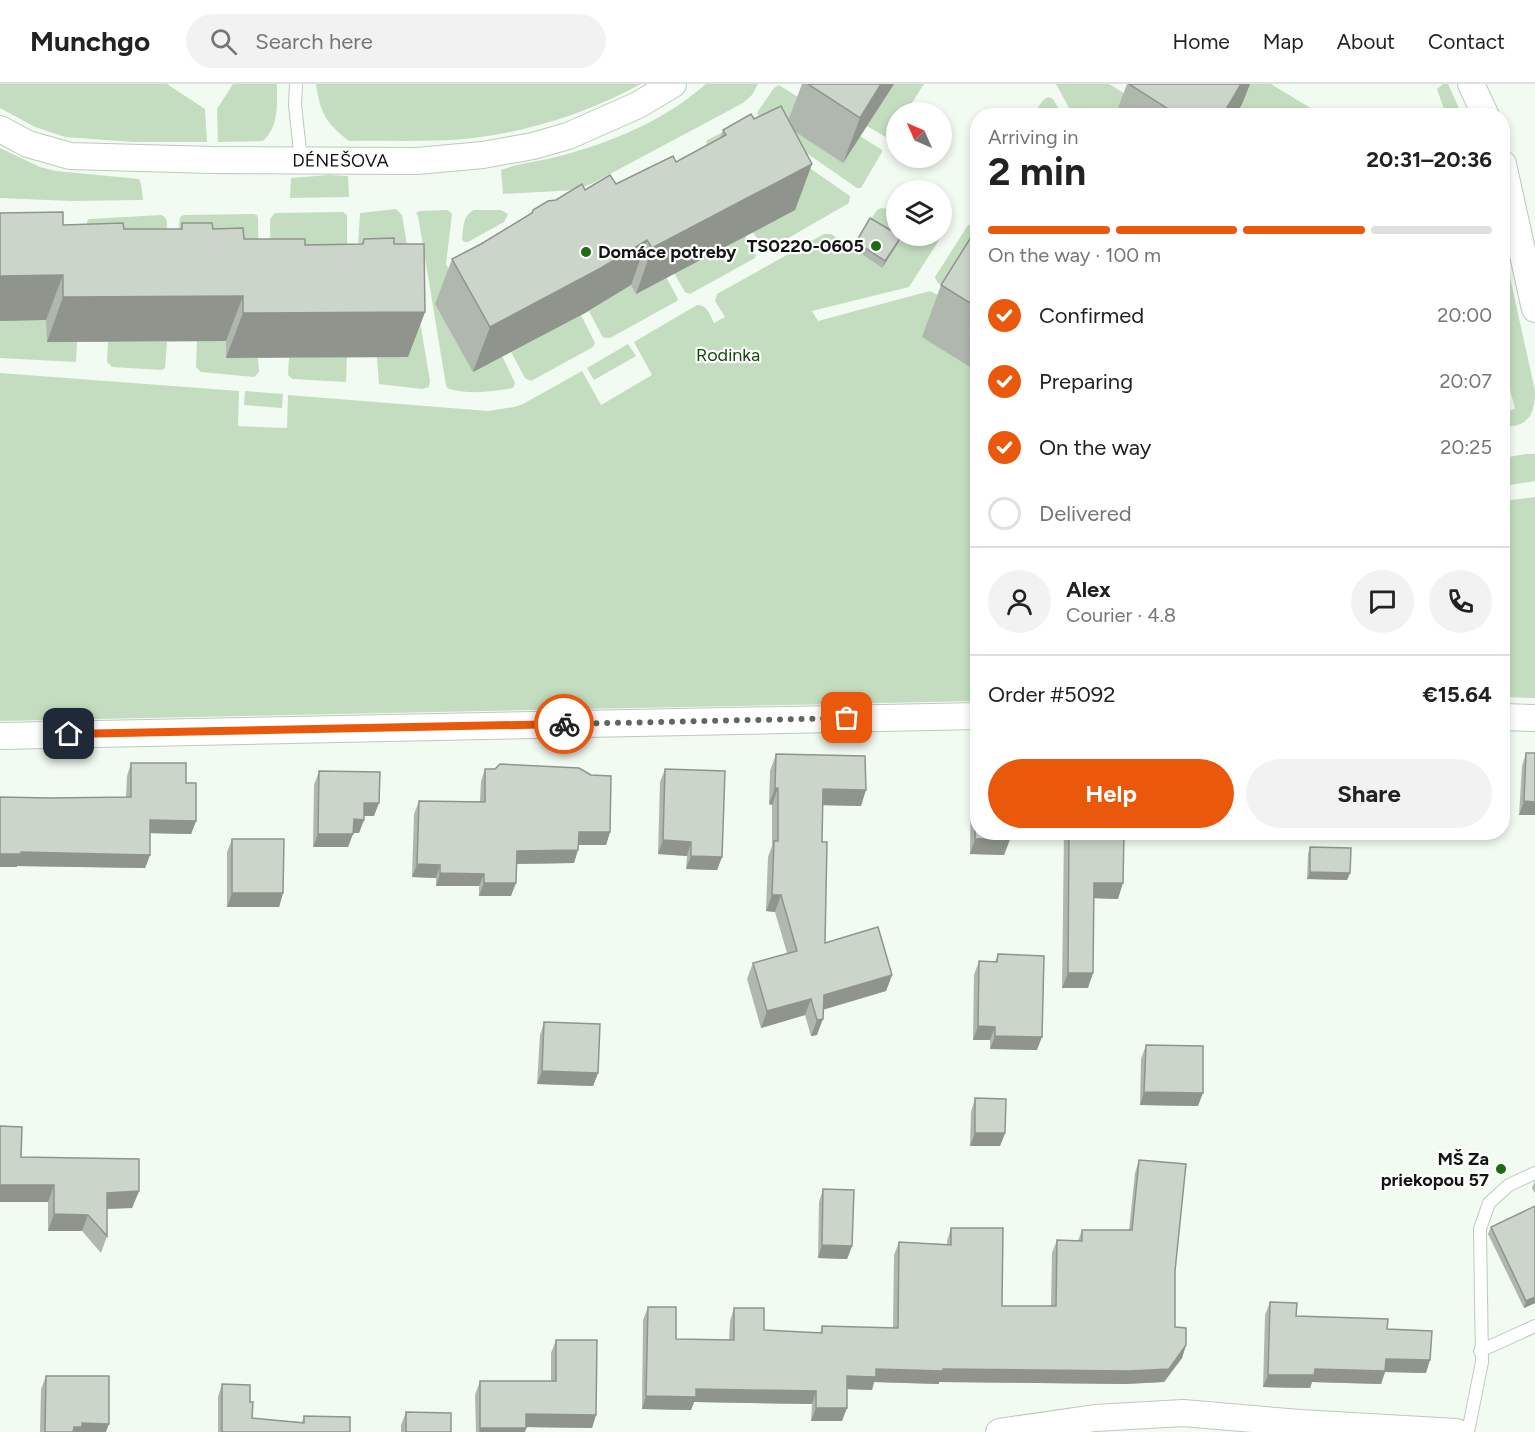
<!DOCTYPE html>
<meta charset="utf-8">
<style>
body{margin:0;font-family:Figtree,sans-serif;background:#f2f2f2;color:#222;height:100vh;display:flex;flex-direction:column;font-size:22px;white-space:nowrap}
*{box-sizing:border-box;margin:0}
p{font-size:20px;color:#767676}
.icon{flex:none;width:33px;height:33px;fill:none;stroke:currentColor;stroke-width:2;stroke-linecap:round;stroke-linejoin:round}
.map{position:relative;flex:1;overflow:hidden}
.details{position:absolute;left:970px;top:24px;width:540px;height:732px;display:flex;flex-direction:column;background:#fff;border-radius:24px;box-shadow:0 3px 9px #0003}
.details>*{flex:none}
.needle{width:39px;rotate:315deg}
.buttons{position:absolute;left:886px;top:18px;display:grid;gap:12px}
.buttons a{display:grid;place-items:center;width:66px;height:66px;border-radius:50%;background:#fff;box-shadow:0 3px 9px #0003;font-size:30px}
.pin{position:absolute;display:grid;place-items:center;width:51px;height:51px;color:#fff;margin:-26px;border-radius:12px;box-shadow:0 3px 9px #0006}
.courier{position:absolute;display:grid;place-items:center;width:60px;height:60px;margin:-30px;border:4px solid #ea580c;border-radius:50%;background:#fff;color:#222;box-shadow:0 2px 8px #0007}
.overview em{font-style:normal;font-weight:700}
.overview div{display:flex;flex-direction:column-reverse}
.overview{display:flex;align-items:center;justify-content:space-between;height:102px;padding:0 18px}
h1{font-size:39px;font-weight:700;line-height:45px}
.bar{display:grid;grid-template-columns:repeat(4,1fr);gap:9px 6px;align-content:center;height:72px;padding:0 18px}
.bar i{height:8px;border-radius:4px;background:#e0e0e0}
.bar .current{background:#ea580c}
.bar p{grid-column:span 4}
.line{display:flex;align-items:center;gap:15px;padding:0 18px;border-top:2px solid #e0e0e0}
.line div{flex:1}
.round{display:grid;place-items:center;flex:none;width:63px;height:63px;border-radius:32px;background:#f2f2f2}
ol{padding:0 18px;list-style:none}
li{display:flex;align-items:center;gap:18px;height:66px}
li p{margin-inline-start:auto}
li .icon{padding:6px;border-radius:50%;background:#ea580c;color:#fff;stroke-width:4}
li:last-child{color:#767676}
li i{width:33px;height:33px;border:3px solid #e0e0e0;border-radius:50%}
.primary-button{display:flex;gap:12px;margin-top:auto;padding:12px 18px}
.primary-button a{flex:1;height:69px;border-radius:36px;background:#ea580c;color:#fff;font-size:24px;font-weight:700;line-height:69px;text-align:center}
.primary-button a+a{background:#f2f2f2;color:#222}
header{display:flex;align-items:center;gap:36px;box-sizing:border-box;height:84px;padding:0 30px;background:#fff;border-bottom:2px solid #e0e0e0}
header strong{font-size:28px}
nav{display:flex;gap:33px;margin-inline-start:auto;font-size:21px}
.search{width:420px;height:54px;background:#f2f2f2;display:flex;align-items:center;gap:15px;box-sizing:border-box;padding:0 21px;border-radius:33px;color:#767676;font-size:22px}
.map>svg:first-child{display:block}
</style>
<header>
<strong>Munchgo</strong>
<div class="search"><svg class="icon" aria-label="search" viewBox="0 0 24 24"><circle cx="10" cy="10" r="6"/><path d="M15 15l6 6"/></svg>Search here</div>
<nav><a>Home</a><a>Map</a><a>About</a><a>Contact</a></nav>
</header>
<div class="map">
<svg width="1535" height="1348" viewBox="0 0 1535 1348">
<rect width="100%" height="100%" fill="#f2fbf1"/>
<!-- green -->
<g fill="#c4ddc0">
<path d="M 0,0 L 167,0 L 205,25 L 207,58 L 133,58 L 65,53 L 35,43 L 0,24 Z"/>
<path d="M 233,0 L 277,0 C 277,20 279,43 263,57 L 218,58 L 217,25 Z"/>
<path d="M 316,0 L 641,0 C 591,27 538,45 481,53 C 438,59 392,56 349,57 C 326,39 320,29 316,0 Z"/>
<path d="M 706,0 L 758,0 L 752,11 L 743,19 L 595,98 L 577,106 L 503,110 L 501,86 C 518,79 542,77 560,72 C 613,58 665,36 706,0 Z"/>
<path d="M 893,0 L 924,0 L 906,28 L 897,28 L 897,44 L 889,55 L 867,42 Z"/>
<path d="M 1056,0 L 1109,0 L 1132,14 L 1121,31 L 1073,31 Z"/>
<path d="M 1209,0 L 1271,0 L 1322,31 L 1235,31 L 1242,20 Z"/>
<path d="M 1443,0 L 1448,0 L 1462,31 L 1446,31 L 1437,5 Z"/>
<path d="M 779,1 L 882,66 L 882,68 L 861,104 L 857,104 L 769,43 L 757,30 L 758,27 L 774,4 Z"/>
<path d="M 1048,13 L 1053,15 L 1062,31 L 1033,31 L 1043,16 Z"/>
<path d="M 746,40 L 850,112 L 849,119 L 766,167 L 752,147 L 706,62 L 707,56 L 737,41 Z"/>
<path d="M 0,64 L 40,83 L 56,87 L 139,95 L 141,100 L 143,116 L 71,117 L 0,114 Z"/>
<path d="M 329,91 L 348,92 L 349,113 L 290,114 L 291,94 Z"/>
<path d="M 881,124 L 897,126 L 897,152 L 942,152 L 942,135 L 949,137 L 950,139 L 909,203 L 812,227 L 818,237 L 930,207 L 946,215 L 978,288 L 978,617 L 0,637 L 0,289 L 239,307 L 238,342 L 287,344 L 288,311 L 488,327 L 514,323 L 523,320 L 582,287 L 601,321 L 652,291 L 634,258 L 697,221 C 707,220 710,231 714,239 L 725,233 L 715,217 L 717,210 L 824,150 L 831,150 L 882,184 L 868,140 L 877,126 Z"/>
<path d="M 396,125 L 402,131 L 430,297 L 429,303 L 422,305 L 379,300 L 377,273 L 408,272 L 356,196 L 360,129 Z"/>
<path d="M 448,126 L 452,130 L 446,180 L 465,215 L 502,272 L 515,299 L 513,304 C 492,308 467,311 447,304 L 446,301 L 418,132 L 416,129 L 420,127 Z"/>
<path d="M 474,126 L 501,126 L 508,130 L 504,138 L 468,158 L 464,158 L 462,155 C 464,143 462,132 474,126 Z"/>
<path d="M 343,128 L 347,131 L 347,200 L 271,201 L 270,135 L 275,129 Z"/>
<path d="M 253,130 L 257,131 L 258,135 L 259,206 L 175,184 L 180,133 L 184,131 Z"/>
<path d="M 161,131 L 165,133 L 167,138 L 165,184 L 87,184 L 87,138 L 89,135 Z"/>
<path d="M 968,141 L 978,142 L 978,173 L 951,208 L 937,198 L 935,193 Z"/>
<path d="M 745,151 L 756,171 L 755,174 L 690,210 L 685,208 L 674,189 Z"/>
<path d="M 1503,161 L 1535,307 C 1535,329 1529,344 1503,342 L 1503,328 L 1515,325 L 1503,278 Z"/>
<path d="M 666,193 L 678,215 L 677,217 L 610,254 L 605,254 L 602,252 L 589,227 L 631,201 Z"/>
<path d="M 581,231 L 595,259 L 593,263 L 531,297 L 525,294 L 511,268 Z"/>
<path d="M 46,236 L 77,258 L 76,278 L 0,274 L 0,237 Z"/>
<path d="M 197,257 L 226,257 L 226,274 L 258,274 L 259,288 L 254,293 L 201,288 L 196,283 Z"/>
<path d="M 108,258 L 167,258 L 165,284 L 162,286 L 112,283 L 107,278 Z"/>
<path d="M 628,260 L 636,272 L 594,296 L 587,284 Z"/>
<path d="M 347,273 L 346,298 L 292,295 L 288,291 L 289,274 Z"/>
<path d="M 245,307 L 283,310 L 282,324 L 244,321 Z"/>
<path d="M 1526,370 L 1535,370 L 1535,397 L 1503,402 L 1503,374 Z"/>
<path d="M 1535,413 L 1535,614 L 1503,613 L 1503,417 Z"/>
</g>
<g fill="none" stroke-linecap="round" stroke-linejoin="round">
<!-- lane casing -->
<g stroke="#bfc8bd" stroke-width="14">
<g id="lane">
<path d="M 296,0 L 295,21 L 301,76"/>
<path d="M 1480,1267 L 1535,1242"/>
<path d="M 1468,1348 L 1482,1278 L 1480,1145 L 1489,1119 L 1509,1101 L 1535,1089"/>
</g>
</g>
<!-- street casing -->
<g stroke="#bfc8bd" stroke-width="28">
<g id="street">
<path d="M 1471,0 L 1486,32"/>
<path id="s1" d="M 0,45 L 28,60 L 70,72 L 212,76 L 417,77 L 483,71 L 533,62 L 568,52 L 638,21 L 673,0"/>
<path d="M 1503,80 L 1535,225"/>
<path d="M 1503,633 L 1535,634"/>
<path d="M 0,652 L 978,632"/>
<path d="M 999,1348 L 1095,1334 L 1183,1329 L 1300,1339 L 1456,1348"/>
</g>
</g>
<!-- lane -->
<use href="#lane" stroke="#fff" stroke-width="12"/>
<!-- street -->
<use href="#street" stroke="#fff" stroke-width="26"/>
</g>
<!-- wall -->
<g fill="#afb7ae">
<path d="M 802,0 L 894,0 L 843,79 L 794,47 L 812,80 L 795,126 L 636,210 L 631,201 L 585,229 L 473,288 L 435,220 L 452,175 L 481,160 L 556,116 L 585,106 L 616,100 L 676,78 L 720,54 L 723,46 L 754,35 L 788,37 Z"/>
<path d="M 1127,0 L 1250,0 L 1242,20 L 1235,32 L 1115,32 Z"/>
<path d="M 0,129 L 63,141 L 124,145 L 180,145 L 182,139 L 213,145 L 244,155 L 305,161 L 362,160 L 364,155 L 394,160 L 425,228 L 408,273 L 226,274 L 226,257 L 47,258 L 46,236 L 0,237 Z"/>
<path d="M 978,142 L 978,288 L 922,253 L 941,201 Z"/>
<path d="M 901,153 L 898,159 L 882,184 L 854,165 L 856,158 Z"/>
<path d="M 977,665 L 1010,755 L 1004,771 L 970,770 L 971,681 Z"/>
<path d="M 1526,669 L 1535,731 L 1519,731 L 1522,682 Z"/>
<path d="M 776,670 L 861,722 L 822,721 L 822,758 L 825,859 L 892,891 L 886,907 L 823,926 L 817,951 L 811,952 L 805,931 L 761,944 L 747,895 L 753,879 L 787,869 L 775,828 L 766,827 L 768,773 L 772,762 L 772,721 L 769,720 L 770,687 Z"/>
<path d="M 131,679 L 186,699 L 196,737 L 191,750 L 150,749 L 150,771 L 145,784 L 17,782 L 17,783 L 0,783 L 0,713 L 50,714 L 126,713 L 127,692 Z"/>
<path d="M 485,685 L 610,748 L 606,761 L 579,761 L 574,779 L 516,780 L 511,812 L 479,812 L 479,802 L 436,802 L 436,794 L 412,793 L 414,730 L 419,717 L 480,717 L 481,697 Z"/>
<path d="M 665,685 L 722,773 L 717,786 L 686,785 L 687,772 L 658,770 L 660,698 Z"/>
<path d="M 319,687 L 374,732 L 364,732 L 359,749 L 353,749 L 348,763 L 313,763 L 314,701 Z"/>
<path d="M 1064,748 L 1211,748 L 1210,753 L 1124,750 L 1118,815 L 1094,814 L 1088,904 L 1062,904 Z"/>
<path d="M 232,755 L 283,809 L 279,823 L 227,823 L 227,768 Z"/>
<path d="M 1310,763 L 1350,789 L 1347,796 L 1307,795 L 1308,770 Z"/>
<path d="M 998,870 L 1037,966 L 990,965 L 990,956 L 973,956 L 974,891 L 979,877 L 995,878 Z"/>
<path d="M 544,938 L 598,989 L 593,1002 L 537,1000 L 540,951 Z"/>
<path d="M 1146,961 L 1198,1022 L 1140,1021 L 1141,975 Z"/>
<path d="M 975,1014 L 1005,1049 L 1000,1062 L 970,1062 L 971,1028 Z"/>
<path d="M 21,1073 L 139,1107 L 132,1124 L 107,1125 L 107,1152 L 101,1169 L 82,1147 L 48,1147 L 48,1118 L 0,1118 Z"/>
<path d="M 1139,1076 L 1175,1187 L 1175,1243 L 1186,1261 L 1182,1274 L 1164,1298 L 1125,1300 L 939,1298 L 939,1300 L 874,1298 L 872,1306 L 847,1305 L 842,1337 L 811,1337 L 812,1320 L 694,1318 L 691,1326 L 642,1325 L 643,1236 L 648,1223 L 676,1255 L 729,1256 L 730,1237 L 734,1224 L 764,1246 L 820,1249 L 822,1242 L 893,1244 L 894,1171 L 899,1158 L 947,1160 L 947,1157 L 951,1144 L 1002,1222 L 1051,1222 L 1052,1169 L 1057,1156 L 1078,1157 L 1082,1146 L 1129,1146 L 1135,1089 Z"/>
<path d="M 1535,1097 L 1535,1109 L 1532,1104 Z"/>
<path d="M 823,1105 L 852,1162 L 847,1175 L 818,1174 L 819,1118 Z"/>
<path d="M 1535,1122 L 1535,1219 L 1524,1224 L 1488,1150 L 1491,1143 Z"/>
<path d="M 1270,1218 L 1296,1232 L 1387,1245 L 1426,1289 L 1385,1288 L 1381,1300 L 1312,1298 L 1310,1304 L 1263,1303 L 1265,1231 Z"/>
<path d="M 556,1256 L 596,1331 L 592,1344 L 526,1343 L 525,1348 L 476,1348 L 475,1311 L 480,1297 L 551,1297 L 551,1269 Z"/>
<path d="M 46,1292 L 106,1348 L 40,1348 L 41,1305 Z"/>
<path d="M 222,1300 L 250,1318 L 252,1334 L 302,1338 L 304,1332 L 350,1348 L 218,1348 L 218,1313 Z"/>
<path d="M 406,1328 L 451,1348 L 401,1348 L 401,1341 Z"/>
</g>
<!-- shaded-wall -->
<g fill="#8f958d">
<path d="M 881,0 L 894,0 L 843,79 L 860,34 Z"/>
<path d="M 1241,0 L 1250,0 L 1242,20 L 1235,32 L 1222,32 Z"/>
<path d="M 812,80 L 795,126 L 636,210 L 652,164 Z"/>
<path d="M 901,153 L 898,159 L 882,184 L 885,177 Z"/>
<path d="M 647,156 L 631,201 L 585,229 L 473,288 L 490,243 Z"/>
<path d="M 63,191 L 46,236 L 0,237 L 0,192 Z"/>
<path d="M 243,212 L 226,257 L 47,258 L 63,213 Z"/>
<path d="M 425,228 L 408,273 L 226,274 L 243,229 Z"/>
<path d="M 775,704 L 778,704 L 772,721 L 769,720 Z"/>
<path d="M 823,705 L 866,706 L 861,722 L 817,721 Z"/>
<path d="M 1524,717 L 1535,718 L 1535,731 L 1519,731 Z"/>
<path d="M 364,719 L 379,719 L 374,732 L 359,732 Z"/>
<path d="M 354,735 L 364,736 L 359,749 L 349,749 Z"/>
<path d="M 150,736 L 196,737 L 191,750 L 145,749 Z"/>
<path d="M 579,748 L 610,748 L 606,761 L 575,761 Z"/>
<path d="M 1119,748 L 1211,748 L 1210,753 L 1119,750 Z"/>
<path d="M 1280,748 L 1307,748 L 1306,751 Z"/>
<path d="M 318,750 L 353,750 L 348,763 L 313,763 Z"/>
<path d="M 975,755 L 1010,755 L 1004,771 L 970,770 Z"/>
<path d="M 663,756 L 691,758 L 687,772 L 658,770 Z"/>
<path d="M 578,766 L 574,779 L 512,780 L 517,767 Z"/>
<path d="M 21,768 L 150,771 L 145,784 L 17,782 L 17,783 L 0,783 L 0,770 Z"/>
<path d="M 691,772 L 722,773 L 717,786 L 686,785 Z"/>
<path d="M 417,780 L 440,781 L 436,794 L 412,793 Z"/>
<path d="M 1310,788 L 1350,789 L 1347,796 L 1307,795 Z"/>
<path d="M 440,789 L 484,790 L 479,802 L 436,802 Z"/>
<path d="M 484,799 L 516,799 L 511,812 L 479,812 Z"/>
<path d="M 1094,799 L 1123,799 L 1118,815 L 1089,814 Z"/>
<path d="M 232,809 L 283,809 L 279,823 L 227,823 Z"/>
<path d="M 772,811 L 781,811 L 775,828 L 766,827 Z"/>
<path d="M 1068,889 L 1093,889 L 1088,904 L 1062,904 Z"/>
<path d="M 892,891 L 886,907 L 818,927 L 824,911 Z"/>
<path d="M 811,915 L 805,931 L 761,944 L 767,927 Z"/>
<path d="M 823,935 L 817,951 L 811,952 L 817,936 Z"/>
<path d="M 978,942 L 995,943 L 990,956 L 973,956 Z"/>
<path d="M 995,952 L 1042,953 L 1037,966 L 990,965 Z"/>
<path d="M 542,987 L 598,989 L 593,1002 L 537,1000 Z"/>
<path d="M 1144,1008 L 1203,1009 L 1198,1022 L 1140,1021 Z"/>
<path d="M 975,1049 L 1005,1049 L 1000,1062 L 970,1062 Z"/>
<path d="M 0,1101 L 54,1101 L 48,1118 L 0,1118 Z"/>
<path d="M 139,1107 L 132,1124 L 100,1125 L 107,1109 Z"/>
<path d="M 54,1130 L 88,1131 L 82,1147 L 48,1147 Z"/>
<path d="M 822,1161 L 852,1162 L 847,1175 L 818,1174 Z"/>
<path d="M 1535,1213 L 1535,1219 L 1524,1224 L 1526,1217 Z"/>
<path d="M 1186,1261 L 1182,1274 L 1164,1298 L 1125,1300 L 939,1298 L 939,1300 L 874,1298 L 872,1306 L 843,1305 L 847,1292 L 876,1285 Z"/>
<path d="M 1386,1275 L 1430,1276 L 1426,1289 L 1385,1288 L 1381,1300 L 1312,1298 L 1310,1304 L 1263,1303 L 1268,1291 L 1315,1285 Z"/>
<path d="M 696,1305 L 816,1307 L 812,1320 L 694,1318 L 691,1326 L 642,1325 L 646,1312 Z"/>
<path d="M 816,1324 L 847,1324 L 842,1337 L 811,1337 Z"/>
<path d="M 526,1330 L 596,1331 L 592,1344 L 522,1343 Z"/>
<path d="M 82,1339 L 109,1340 L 106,1348 L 72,1348 L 74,1343 Z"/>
<path d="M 480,1344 L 526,1344 L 525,1348 L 479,1348 Z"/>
</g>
<!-- building -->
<g fill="#ccd5ca" stroke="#8f958d" stroke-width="1.5">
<path d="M 808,0 L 881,0 L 860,34 Z"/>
<path d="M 1129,0 L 1241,0 L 1222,32 L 1179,32 Z"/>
<path d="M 781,22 L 812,80 L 652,164 L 647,156 L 601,184 L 490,243 L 452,175 L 481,160 L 532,129 L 533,126 L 548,117 L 556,116 L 582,100 L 585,106 L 610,91 L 616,100 L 673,72 L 676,78 L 726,51 L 723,46 L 751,30 L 754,35 Z"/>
<path d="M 63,128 L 63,141 L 123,139 L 124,145 L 182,145 L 182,139 L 212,139 L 213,145 L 243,144 L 244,155 L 305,155 L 305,161 L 363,160 L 364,155 L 394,154 L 394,160 L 424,160 L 425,228 L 243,229 L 243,212 L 63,213 L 63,191 L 0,192 L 0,129 Z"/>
<path d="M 870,134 L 897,150 L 897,152 L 901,153 L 885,177 L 856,158 Z"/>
<path d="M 978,142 L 978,224 L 941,201 Z"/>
<path d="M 977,665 L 978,665 L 978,748 L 1010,748 L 1010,755 L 975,755 Z"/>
<path d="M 1526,669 L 1535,669 L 1535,718 L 1524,717 Z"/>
<path d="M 776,670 L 865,672 L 866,706 L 823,705 L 822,758 L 827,758 L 825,859 L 878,843 L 892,891 L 824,911 L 823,935 L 817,936 L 811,915 L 767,927 L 753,879 L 797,867 L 781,811 L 772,811 L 774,757 L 778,757 L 778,704 L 775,704 Z"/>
<path d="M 131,679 L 186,679 L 186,699 L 196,699 L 196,737 L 150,736 L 150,771 L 21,768 L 21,770 L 0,770 L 0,713 L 50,714 L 131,713 Z"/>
<path d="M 500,680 L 579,684 L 591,691 L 611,692 L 610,748 L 579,748 L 578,766 L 517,767 L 516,799 L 484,799 L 484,790 L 440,789 L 440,781 L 417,780 L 419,717 L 485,718 L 485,685 L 495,685 Z"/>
<path d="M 665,685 L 725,687 L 722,773 L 691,772 L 691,758 L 663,756 Z"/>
<path d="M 319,687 L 380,688 L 379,719 L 364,719 L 364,736 L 354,735 L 353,750 L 318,750 Z"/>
<path d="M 1069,748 L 1124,748 L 1123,799 L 1094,799 L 1093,889 L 1068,889 Z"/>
<path d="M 232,755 L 284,755 L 283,809 L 232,809 Z"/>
<path d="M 1310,763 L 1351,764 L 1350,789 L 1310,788 Z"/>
<path d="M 998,870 L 1044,872 L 1042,953 L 995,952 L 995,943 L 978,942 L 979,877 L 997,878 Z"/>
<path d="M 544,938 L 600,940 L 598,989 L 542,987 Z"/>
<path d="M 1146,961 L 1203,962 L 1203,1009 L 1144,1008 Z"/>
<path d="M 975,1014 L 1006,1015 L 1005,1049 L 975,1049 Z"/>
<path d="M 0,1042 L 22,1043 L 21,1073 L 139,1075 L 139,1107 L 107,1109 L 107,1152 L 88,1131 L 54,1130 L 54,1101 L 0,1101 Z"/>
<path d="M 1139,1076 L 1186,1080 L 1175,1187 L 1175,1243 L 1186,1244 L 1186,1261 L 1169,1285 L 1129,1287 L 943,1285 L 943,1287 L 876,1285 L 876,1293 L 847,1292 L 847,1324 L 816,1324 L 816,1307 L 696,1305 L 696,1313 L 646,1312 L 648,1223 L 676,1223 L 676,1255 L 734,1256 L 734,1224 L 764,1224 L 764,1246 L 822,1249 L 822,1242 L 898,1244 L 899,1158 L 951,1161 L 951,1144 L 1003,1144 L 1002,1222 L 1056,1222 L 1057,1156 L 1082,1157 L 1082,1146 L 1132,1146 Z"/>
<path d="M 823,1105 L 854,1106 L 852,1162 L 822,1161 Z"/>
<path d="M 1535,1122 L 1535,1213 L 1526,1217 L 1491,1143 Z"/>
<path d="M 1270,1218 L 1297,1219 L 1296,1232 L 1388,1235 L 1387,1245 L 1432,1247 L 1430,1276 L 1386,1275 L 1385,1287 L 1315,1285 L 1314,1291 L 1268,1291 Z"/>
<path d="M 556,1256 L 597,1256 L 596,1331 L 526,1330 L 526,1344 L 480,1344 L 480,1297 L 556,1297 Z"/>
<path d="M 46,1292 L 109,1292 L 109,1340 L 82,1339 L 82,1343 L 74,1343 L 73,1348 L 45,1348 Z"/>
<path d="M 222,1300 L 250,1301 L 250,1318 L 253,1318 L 252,1334 L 304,1339 L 304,1332 L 350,1333 L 350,1348 L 222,1348 Z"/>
<path d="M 406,1328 L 451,1329 L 451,1348 L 406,1348 Z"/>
</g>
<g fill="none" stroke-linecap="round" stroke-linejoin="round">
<!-- done -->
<path stroke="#606660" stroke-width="6" stroke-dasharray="0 10.8" d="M 564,640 L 847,634"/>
<!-- route -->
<path stroke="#ea580c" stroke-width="8" d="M 69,650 L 564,640"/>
</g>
<!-- markers -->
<g fill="#1e6d10" stroke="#fff" stroke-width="2">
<circle cx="876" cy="162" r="6"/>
<circle cx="586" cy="168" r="6"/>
<circle cx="1501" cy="1085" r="6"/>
</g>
<g text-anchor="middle" stroke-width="4.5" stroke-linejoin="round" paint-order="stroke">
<!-- street labels -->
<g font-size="18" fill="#121512" stroke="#fff">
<text dy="6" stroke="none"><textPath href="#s1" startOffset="346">DÉNEŠOVA</textPath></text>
</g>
<!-- poi labels -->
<g font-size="18" font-weight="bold" fill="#121512" stroke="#fff" text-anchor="end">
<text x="864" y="168">TS0220-0605</text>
<text x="598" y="174" text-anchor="start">Domáce potreby</text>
<text x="1489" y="1081">MŠ Za<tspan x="1489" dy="21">priekopou 57</tspan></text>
</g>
<!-- park labels -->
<g font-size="18" fill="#124808" stroke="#fff">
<text x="728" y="277">Rodinka</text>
</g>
</g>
</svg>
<div class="buttons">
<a><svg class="needle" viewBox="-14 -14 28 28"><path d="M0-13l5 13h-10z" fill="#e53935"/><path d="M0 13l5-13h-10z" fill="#767676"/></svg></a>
<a><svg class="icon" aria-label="layers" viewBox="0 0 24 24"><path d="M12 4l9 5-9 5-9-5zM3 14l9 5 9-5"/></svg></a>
</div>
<div class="pin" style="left:847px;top:634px;background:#ea580c"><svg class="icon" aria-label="bag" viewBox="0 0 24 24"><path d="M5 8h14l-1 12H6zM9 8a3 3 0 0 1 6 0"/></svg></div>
<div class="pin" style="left:69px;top:650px;background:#1f2937"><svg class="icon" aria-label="home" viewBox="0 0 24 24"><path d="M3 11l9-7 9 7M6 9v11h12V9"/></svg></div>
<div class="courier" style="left:564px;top:640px"><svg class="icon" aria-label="bike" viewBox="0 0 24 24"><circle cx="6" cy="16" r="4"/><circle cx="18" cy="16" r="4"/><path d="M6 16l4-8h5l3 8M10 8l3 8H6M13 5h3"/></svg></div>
<section class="details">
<div class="overview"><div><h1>2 min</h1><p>Arriving in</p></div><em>20:31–20:36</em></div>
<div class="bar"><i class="current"></i><i class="current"></i><i class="current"></i><i></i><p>On the way · 100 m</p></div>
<ol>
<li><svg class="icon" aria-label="check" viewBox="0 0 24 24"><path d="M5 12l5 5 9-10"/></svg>Confirmed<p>20:00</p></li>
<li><svg class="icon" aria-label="check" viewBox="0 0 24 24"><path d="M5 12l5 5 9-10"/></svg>Preparing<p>20:07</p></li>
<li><svg class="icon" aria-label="check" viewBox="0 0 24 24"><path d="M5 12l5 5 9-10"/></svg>On the way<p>20:25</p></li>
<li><i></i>Delivered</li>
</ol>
<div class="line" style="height:108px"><a class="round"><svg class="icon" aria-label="person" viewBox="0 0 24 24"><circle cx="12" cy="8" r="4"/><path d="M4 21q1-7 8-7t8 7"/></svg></a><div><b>Alex</b><p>Courier · 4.8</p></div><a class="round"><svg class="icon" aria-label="chat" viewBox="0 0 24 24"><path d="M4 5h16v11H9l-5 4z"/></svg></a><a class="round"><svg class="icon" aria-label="phone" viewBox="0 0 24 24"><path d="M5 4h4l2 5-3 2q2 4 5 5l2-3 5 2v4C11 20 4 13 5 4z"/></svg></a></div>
<div class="line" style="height:78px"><div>Order #5092</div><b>€15.64</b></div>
<div class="primary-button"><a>Help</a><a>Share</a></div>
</section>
</div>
